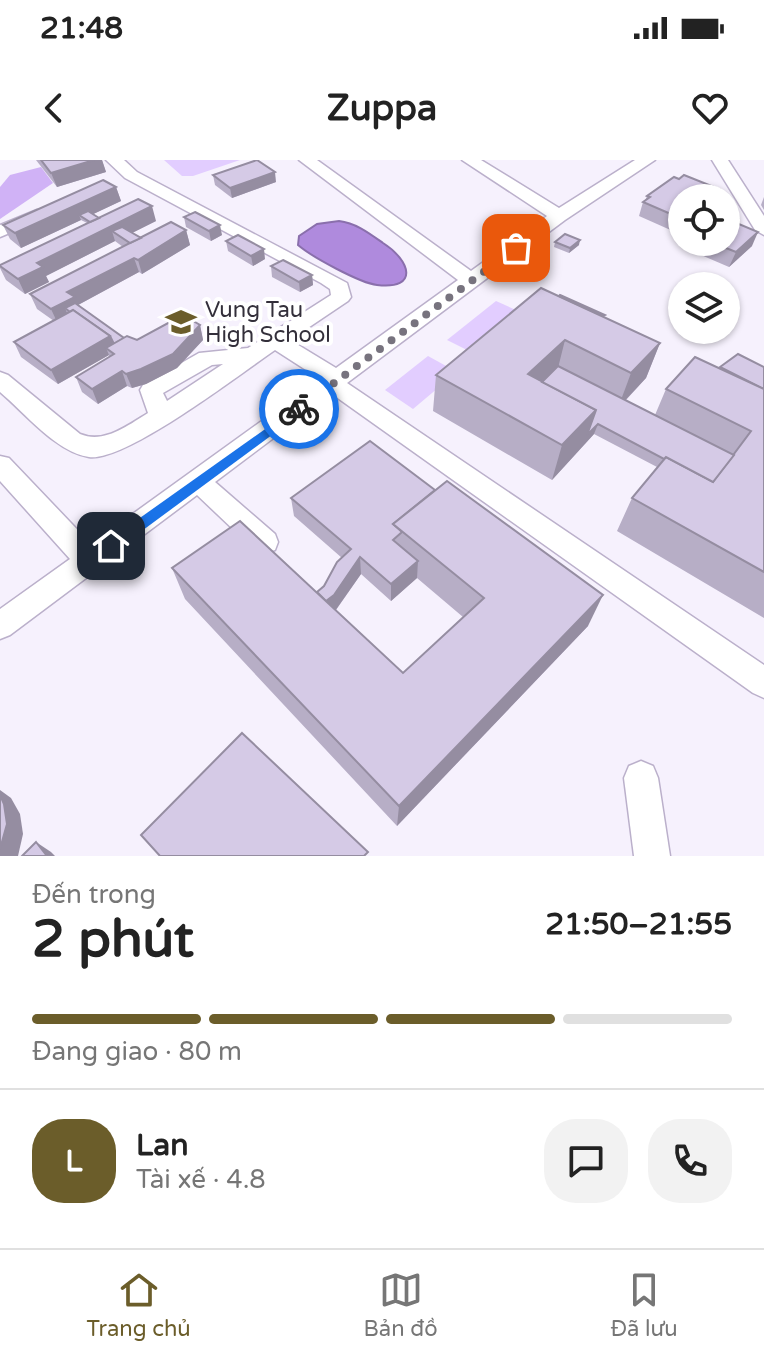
<!DOCTYPE html>
<html lang="vi">
<meta charset="utf-8">
<style>
body{margin:0;font-family:"Varela Round",sans-serif;background:#f2f2f2;color:#222;height:100vh;display:flex;flex-direction:column;font-size:30px;white-space:nowrap}
*{box-sizing:border-box;margin:0}
p{font-size:26px;color:#767676}
.icon{flex:none;width:44px;height:44px;fill:none;stroke:currentColor;stroke-width:2;stroke-linecap:round;stroke-linejoin:round}
.map{position:relative;height:696px;overflow:hidden}
.sheet{display:flex;flex-direction:column;background:#fff;flex:1}
.sheet>*{flex:none}
.fabs{position:absolute;left:668px;top:24px;display:grid;gap:16px}
.fabs a{display:grid;place-items:center;width:72px;height:72px;border-radius:50%;background:#fff;box-shadow:0 2px 6px #0004;font-size:40px}
.pin{position:absolute;display:grid;place-items:center;width:68px;height:68px;color:#fff;margin:-34px;border-radius:16px;box-shadow:0 4px 12px #0006}
.courier{position:absolute;display:grid;place-items:center;width:80px;height:80px;margin:-40px;border:6px solid #1a73e8;border-radius:50%;background:#fff;color:#222;box-shadow:0 2px 10px #0007}
.head em{font-style:normal;font-weight:700}
.head div{display:flex;flex-direction:column-reverse}
.head{display:flex;align-items:center;justify-content:space-between;height:136px;padding:0 32px}
h1{font-size:52px;font-weight:700;line-height:60px}
.bar{display:grid;grid-template-columns:repeat(4,1fr);gap:12px 8px;align-content:center;height:96px;padding:0 32px}
.bar i{height:10px;border-radius:6px;background:#e0e0e0}
.bar .current{background:#6b5d2a}
.bar p{grid-column:span 4}
.line{display:flex;align-items:center;gap:20px;padding:0 32px;border-top:2px solid #e0e0e0}
.line div{flex:1}
.round{display:grid;place-items:center;flex:none;width:84px;height:84px;border-radius:32px;background:#f2f2f2}
.status{display:flex;justify-content:space-between;align-items:center;height:56px;padding:0 40px;background:#fff;direction:ltr}
.status svg{height:22px;fill:currentColor}
header{display:flex;justify-content:space-between;align-items:center;height:104px;padding:0 32px;background:#fff;font-size:36px;font-weight:700}
.tabs{display:flex;justify-content:space-around;align-items:center;height:112px;border-top:2px solid #e0e0e0;background:#fff;font-size:22px;color:#767676}
.tabs a{display:grid;justify-items:center;gap:4px}
.tabs .current{color:#6b5d2a}
.map>svg:first-child{display:block}
</style>
<div class="status"><b>21:48</b><svg viewBox="0 0 49 12"><path d="M0 12V9h3v3zM5 12V6h3v6zM10 12V3h3v9zM15 12V0h3v12zM26 1h20v11H26zM47 4h2v5h-2z"/></svg></div>
<header><svg class="icon" aria-label="back" viewBox="0 0 24 24"><path d="M15 5l-7 7 7 7"/></svg>Zuppa<svg class="icon" aria-label="heart" viewBox="0 0 24 24"><path d="M12 20l-8-8c-3-5 5-10 8-4 3-6 11-1 8 4z"/></svg></header>
<div class="map">
<svg width="764" height="696" viewBox="0 0 764 696">
<rect width="100%" height="100%" fill="#f6f1fd"/>
<!-- green -->
<g fill="#e2cdff">
<path d="M 164,0 L 240,0 L 193,16 L 182,16 Z"/>
<path d="M 496,141 L 525,154 L 477,195 L 447,180 Z"/>
<path d="M 428,196 L 457,212 L 413,249 L 385,230 Z"/>
</g>
<!-- forest -->
<path fill="#d0b2f6" d="M 41,7 L 53,23 L 0,59 L 0,27 L 10,15 Z"/>
<!-- water -->
<path fill="#af8add" stroke="#8a6fac" stroke-width="2" d="M 339,61 C 356,63 369,73 383,83 C 410,100 420,130 377,125 C 360,123 312,97 298,85 L 299,76 L 317,64 Z"/>
<g fill="none" stroke-linecap="round" stroke-linejoin="round">
<!-- minor casing -->
<g stroke="#bbb0cb" stroke-width="3">
<g id="minor">
<path d="M 106,0 L 124,0 L 137,12 L 347,123 L 351,137 L 348,141 L 290,180 L 336,208 L 458,120 L 299,0 L 317,0 L 471,111 L 547,56 L 462,0 L 481,0 L 559,48 L 635,0 L 655,0 L 565,60 L 347,223 L 764,505 L 764,538 L 753,533 L 332,234 L 215,322 L 275,374 L 278,382 L 275,390 L 265,393 L 255,390 L 197,335 L 10,475 L 0,479 L 0,449 L 70,399 L 0,321 L 0,296 L 9,298 L 91,384 L 320,219 L 275,190 C 241,213 126,302 89,297 C 56,292 25,253 0,232 L 0,212 L 8,215 L 80,274 C 104,284 127,266 148,253 L 140,230 L 143,225 L 199,193 L 248,188 L 331,135 L 330,129 L 321,123 L 125,18 ZM 223,204 L 167,241 L 163,233 L 212,205 Z"/>
<path d="M 712,0 L 728,0 L 764,56 L 764,75 L 755,70 Z"/>
<path d="M 37,50 L 43,51 L 46,55 L 43,59 L 0,77 L 0,65 Z"/>
<path d="M 641,601 L 653,606 L 658,618 L 670,696 L 634,696 L 624,618 L 629,606 Z"/>
</g>
</g>
<!-- minor -->
<use href="#minor" fill="#fff" fill-rule="evenodd"/>
</g>
<!-- wall -->
<g fill="#b7aec6" fill-rule="evenodd">
<path d="M 36,0 L 102,0 L 106,12 L 57,27 Z"/>
<path d="M 213,15 L 276,22 L 232,38 L 215,25 Z"/>
<path d="M 116,27 L 121,41 L 93,54 L 99,58 L 156,61 L 132,73 L 141,78 L 186,70 L 190,85 L 142,114 L 139,112 L 78,145 L 124,178 L 137,180 L 200,165 L 203,180 L 177,208 L 146,224 L 132,228 L 127,226 L 98,244 L 82,232 L 76,217 L 109,197 L 109,195 L 58,224 L 21,197 L 14,182 L 54,161 L 37,149 L 30,134 L 123,87 L 115,81 L 46,116 L 49,122 L 25,134 L 6,120 L 0,108 L 0,105 L 87,63 L 81,60 L 21,88 L 10,79 L 3,65 Z"/>
<path d="M 647,36 L 682,38 L 682,67 L 675,72 L 639,56 L 643,42 L 645,41 Z"/>
<path d="M 764,37 L 764,50 L 761,45 Z"/>
<path d="M 184,57 L 222,75 L 211,81 L 186,67 Z"/>
<path d="M 737,63 L 752,86 L 729,107 L 680,86 L 682,79 L 682,82 L 726,82 Z"/>
<path d="M 226,81 L 265,99 L 253,106 L 228,91 Z"/>
<path d="M 555,82 L 579,85 L 569,93 L 554,87 Z"/>
<path d="M 271,106 L 312,115 L 313,125 L 300,132 L 272,117 Z"/>
<path d="M 604,157 L 660,183 L 646,218 L 626,240 L 655,255 L 666,229 L 720,208 L 764,207 L 764,458 L 617,371 L 632,338 L 657,307 L 594,274 L 552,320 L 433,251 L 436,215 Z"/>
<path d="M 370,281 L 588,466 L 397,666 L 185,439 L 172,408 L 317,432 L 324,426 L 342,398 L 294,356 L 291,338 ZM 361,414 L 391,441 L 417,418 L 463,457 L 403,513 L 336,450 Z"/>
</g>
<!-- shaded-wall -->
<g fill="#958da1">
<path d="M 94,0 L 102,0 L 106,12 L 57,27 L 51,13 Z"/>
<path d="M 275,12 L 276,22 L 232,38 L 230,28 Z"/>
<path d="M 116,27 L 121,41 L 85,58 L 79,55 L 81,60 L 21,88 L 15,73 Z"/>
<path d="M 719,29 L 716,38 L 707,38 Z"/>
<path d="M 152,46 L 156,61 L 122,78 L 112,71 L 115,81 L 46,116 L 49,122 L 25,134 L 18,119 L 37,103 Z"/>
<path d="M 682,56 L 682,67 L 675,72 L 680,58 Z"/>
<path d="M 220,65 L 222,75 L 211,81 L 209,71 Z"/>
<path d="M 186,70 L 190,85 L 142,114 L 138,100 Z"/>
<path d="M 758,72 L 752,86 L 729,107 L 736,92 Z"/>
<path d="M 580,80 L 579,85 L 569,93 L 570,88 Z"/>
<path d="M 264,89 L 265,99 L 253,106 L 251,96 Z"/>
<path d="M 134,98 L 139,112 L 78,145 L 65,148 L 69,158 L 58,164 L 51,149 L 67,132 Z"/>
<path d="M 312,115 L 313,125 L 300,132 L 299,122 Z"/>
<path d="M 200,165 L 203,180 L 177,208 L 146,224 L 132,228 L 126,214 Z"/>
<path d="M 110,176 L 116,191 L 106,188 L 109,195 L 58,224 L 51,210 Z"/>
<path d="M 565,180 L 556,216 L 528,243 L 528,214 Z"/>
<path d="M 660,183 L 646,218 L 618,248 L 631,213 Z"/>
<path d="M 122,211 L 127,226 L 98,244 L 92,229 Z"/>
<path d="M 596,250 L 598,264 L 594,274 L 552,320 L 562,285 Z"/>
<path d="M 360,397 L 361,414 L 335,451 L 319,447 Z"/>
<path d="M 418,401 L 417,418 L 391,441 L 391,424 Z"/>
<path d="M 603,435 L 588,466 L 397,666 L 399,646 Z"/>
<path d="M 0,630 L 11,638 L 20,654 L 23,674 L 18,696 L 0,696 Z"/>
<path d="M 36,682 L 51,692 L 55,696 L 47,696 Z"/>
</g>
<!-- building -->
<g fill="#d5cae6" stroke="#958da1" stroke-width="2">
<path d="M 41,0 L 94,0 L 51,13 Z"/>
<path d="M 257,0 L 275,12 L 230,28 L 213,15 Z"/>
<path d="M 684,15 L 719,29 L 707,38 L 682,38 L 682,56 L 680,58 L 643,42 L 650,37 L 647,36 L 674,17 L 679,19 Z"/>
<path d="M 103,20 L 116,27 L 15,73 L 3,65 Z"/>
<path d="M 138,39 L 152,46 L 37,103 L 43,107 L 18,119 L 0,106 L 0,105 Z"/>
<path d="M 88,51 L 99,58 L 90,62 L 79,55 Z"/>
<path d="M 195,52 L 220,65 L 209,71 L 184,57 Z"/>
<path d="M 726,54 L 738,59 L 734,62 L 758,72 L 736,92 L 711,82 L 726,82 Z"/>
<path d="M 171,62 L 186,70 L 138,100 L 134,98 L 67,132 L 75,137 L 51,149 L 30,134 Z"/>
<path d="M 122,67 L 141,78 L 130,83 L 112,71 Z"/>
<path d="M 565,74 L 580,80 L 570,88 L 555,82 Z"/>
<path d="M 238,75 L 264,89 L 251,96 L 226,81 Z"/>
<path d="M 283,100 L 312,115 L 299,122 L 271,106 Z"/>
<path d="M 541,128 L 660,183 L 631,213 L 565,180 L 528,214 L 596,250 L 562,285 L 436,215 Z"/>
<path d="M 560,135 L 605,155 L 603,156 L 559,136 Z"/>
<path d="M 75,143 L 124,178 L 114,184 L 110,176 L 73,150 L 70,152 L 65,148 Z"/>
<path d="M 73,150 L 110,176 L 51,210 L 14,182 Z"/>
<path d="M 183,155 L 200,165 L 173,194 L 141,209 L 126,214 L 122,211 L 92,229 L 76,217 L 114,194 L 106,188 L 127,176 L 137,180 Z"/>
<path d="M 738,194 L 764,207 L 764,229 L 720,207 Z"/>
<path d="M 695,197 L 764,229 L 764,412 L 632,338 L 666,297 L 713,322 L 751,271 L 666,229 Z"/>
<path d="M 558,206 L 734,295 L 713,322 L 666,297 L 664,299 L 598,264 L 587,275 L 596,250 L 542,222 Z"/>
<path d="M 370,281 L 435,330 L 393,364 L 402,372 L 393,380 L 418,401 L 391,424 L 360,397 L 334,435 L 326,441 L 317,432 L 324,426 L 337,402 L 351,389 L 291,338 Z"/>
<path d="M 447,321 L 603,435 L 399,646 L 172,408 L 240,361 L 403,513 L 484,438 L 393,364 Z"/>
<path d="M 242,573 L 368,692 L 364,696 L 160,696 L 141,675 Z"/>
<path d="M 0,635 L 4,644 L 7,664 L 0,689 Z"/>
<path d="M 36,682 L 47,696 L 22,696 Z"/>
</g>
<!-- route -->
<path fill="#1a73e8" d="M 299,245 L 303,246 L 303,252 L 116,390 L 106,390 L 106,382 Z"/>
<g fill="none" stroke-linecap="round" stroke-linejoin="round">
<!-- done -->
<path stroke="#77737e" stroke-width="8" stroke-dasharray="0 14.4" d="M 299,249 L 516,88"/>
</g>
<!-- icons -->
<defs>
<g id="school-bare" transform="scale(2.4)"><path d="M0-5L7-2L0 1L-7-2ZM-4 1L0 2.5L4 1V4Q0 6-4 4Z" fill="#6b5d2a" stroke="#fff" stroke-width="2.5" paint-order="stroke"/></g>
</defs>
<g fill-rule="evenodd">
<use href="#school-bare" x="181" y="162"/>
</g>
<g text-anchor="middle" stroke-width="8" stroke-linejoin="round" paint-order="stroke">
<!-- far-poi labels -->
<g font-size="22" fill="#332f3a" stroke="#fff" text-anchor="start">
<text x="205" y="157">Vung Tau<tspan x="205" dy="25">High School</tspan></text>
</g>
</g>
</svg>
<div class="fabs">
<a><svg class="icon" aria-label="locate" viewBox="0 0 24 24"><circle cx="12" cy="12" r="6"/><path d="M12 2v4M12 18v4M2 12h4M18 12h4"/></svg></a>
<a><svg class="icon" aria-label="layers" viewBox="0 0 24 24"><path d="M12 4l9 5-9 5-9-5zM3 14l9 5 9-5"/></svg></a>
</div>
<div class="pin" style="left:516px;top:88px;background:#ea580c"><svg class="icon" aria-label="bag" viewBox="0 0 24 24"><path d="M5 8h14l-1 12H6zM9 8a3 3 0 0 1 6 0"/></svg></div>
<div class="pin" style="left:111px;top:386px;background:#1f2937"><svg class="icon" aria-label="home" viewBox="0 0 24 24"><path d="M3 11l9-7 9 7M6 9v11h12V9"/></svg></div>
<div class="courier" style="left:299px;top:249px"><svg class="icon" aria-label="bike" viewBox="0 0 24 24"><circle cx="6" cy="16" r="4"/><circle cx="18" cy="16" r="4"/><path d="M6 16l4-8h5l3 8M10 8l3 8H6M13 5h3"/></svg></div>
</div>
<section class="sheet">
<div class="head"><div><h1>2 phút</h1><p>Đến trong</p></div><em>21:50–21:55</em></div>
<div class="bar"><i class="current"></i><i class="current"></i><i class="current"></i><i></i><p>Đang giao · 80 m</p></div>
<div class="line" style="height:144px"><b class="round" style="background:#6b5d2a;color:#fff">L</b><div><b>Lan</b><p>Tài xế · 4.8</p></div><a class="round"><svg class="icon" aria-label="chat" viewBox="0 0 24 24"><path d="M4 5h16v11H9l-5 4z"/></svg></a><a class="round"><svg class="icon" aria-label="phone" viewBox="0 0 24 24"><path d="M5 4h4l2 5-3 2q2 4 5 5l2-3 5 2v4C11 20 4 13 5 4z"/></svg></a></div>
</section>
<nav class="tabs">
<a class="current"><svg class="icon" aria-label="home" viewBox="0 0 24 24"><path d="M3 11l9-7 9 7M6 9v11h12V9"/></svg>Trang chủ</a>
<a><svg class="icon" aria-label="map" viewBox="0 0 24 24"><path d="M3 6l6-2 6 2 6-2v14l-6 2-6-2-6 2zM9 4v14M15 6v14"/></svg>Bản đồ</a>
<a><svg class="icon" aria-label="saved" viewBox="0 0 24 24"><path d="M7 4h10v16l-5-4-5 4z"/></svg>Đã lưu</a>
</nav>
